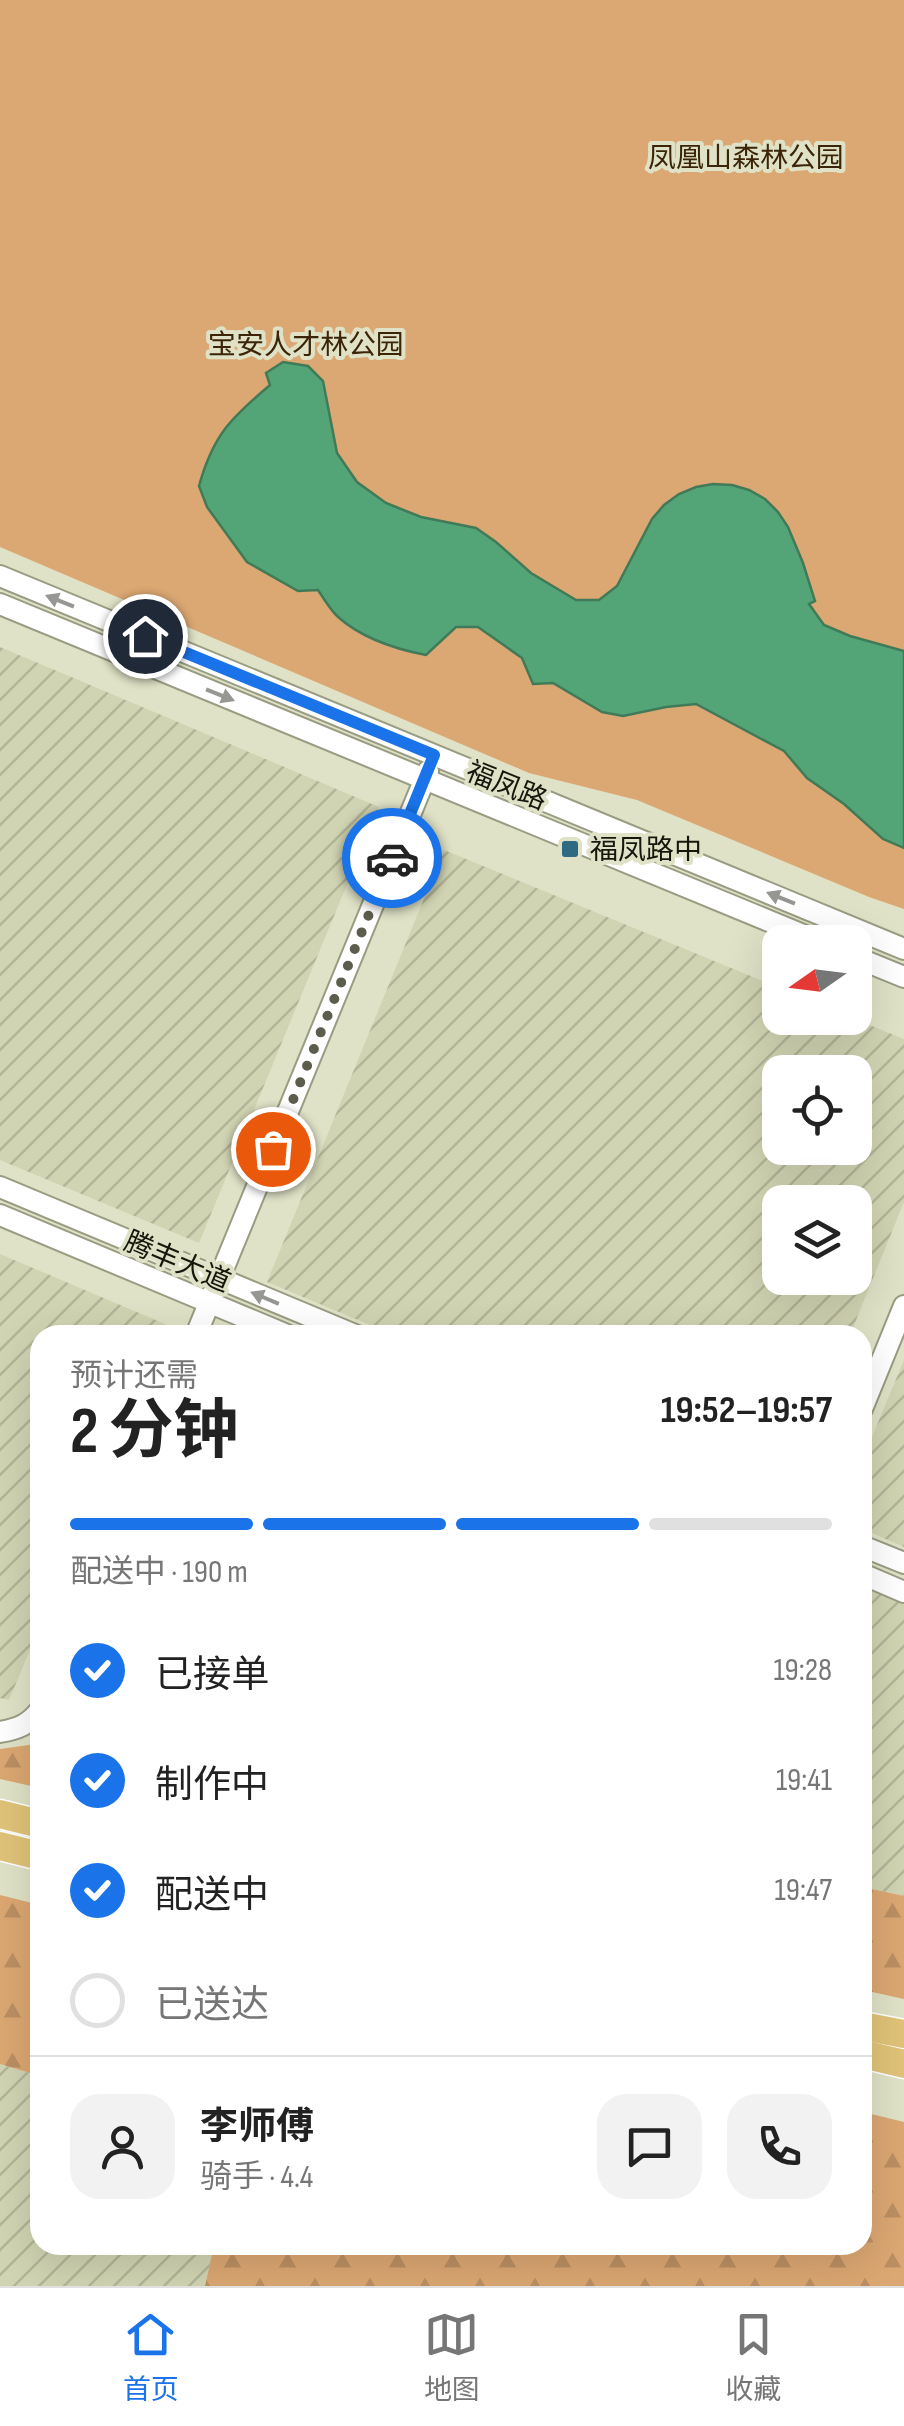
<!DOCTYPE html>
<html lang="zh">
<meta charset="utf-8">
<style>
body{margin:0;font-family:"Sofia Sans Condensed","Noto Sans SC",sans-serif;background:#f2f2f2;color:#222;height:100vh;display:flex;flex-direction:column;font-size:38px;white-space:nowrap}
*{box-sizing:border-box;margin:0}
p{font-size:32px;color:#767676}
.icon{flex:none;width:55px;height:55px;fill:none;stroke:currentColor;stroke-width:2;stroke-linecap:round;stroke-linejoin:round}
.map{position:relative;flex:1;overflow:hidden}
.panel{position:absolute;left:30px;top:1325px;width:842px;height:930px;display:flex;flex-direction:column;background:#fff;border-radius:30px;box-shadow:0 10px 40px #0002}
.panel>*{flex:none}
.needle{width:65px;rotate:256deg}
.buttons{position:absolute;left:762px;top:925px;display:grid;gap:20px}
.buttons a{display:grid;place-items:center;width:110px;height:110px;border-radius:20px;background:#fff;box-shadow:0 10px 40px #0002;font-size:50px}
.pin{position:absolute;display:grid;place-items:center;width:85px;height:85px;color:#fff;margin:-42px;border:5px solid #fff;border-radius:50%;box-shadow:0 2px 10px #0007}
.courier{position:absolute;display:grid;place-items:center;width:100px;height:100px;margin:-50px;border:8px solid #1a73e8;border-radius:50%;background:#fff;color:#222;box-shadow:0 2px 12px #0007}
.summary em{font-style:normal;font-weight:700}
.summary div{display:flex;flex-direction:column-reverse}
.summary{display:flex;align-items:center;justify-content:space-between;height:170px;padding:0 40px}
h1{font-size:65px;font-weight:700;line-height:75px}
.bar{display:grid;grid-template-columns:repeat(4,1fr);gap:15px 10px;align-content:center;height:120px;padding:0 40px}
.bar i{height:12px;border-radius:8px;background:#e0e0e0}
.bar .selected{background:#1a73e8}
.bar p{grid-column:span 4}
.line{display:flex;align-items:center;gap:25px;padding:0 40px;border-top:2px solid #e0e0e0}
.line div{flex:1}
.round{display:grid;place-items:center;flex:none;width:105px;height:105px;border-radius:30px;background:#f2f2f2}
ol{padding:0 40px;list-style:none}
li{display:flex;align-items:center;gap:30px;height:110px}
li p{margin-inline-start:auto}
li .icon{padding:10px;border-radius:50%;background:#1a73e8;color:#fff;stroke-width:4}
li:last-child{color:#767676}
li i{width:55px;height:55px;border:5px solid #e0e0e0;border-radius:50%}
.tabs{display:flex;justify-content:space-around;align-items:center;height:140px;border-top:2px solid #e0e0e0;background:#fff;font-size:28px;color:#767676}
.tabs a{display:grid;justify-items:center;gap:5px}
.tabs .selected{color:#1a73e8}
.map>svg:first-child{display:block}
</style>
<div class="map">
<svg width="904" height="2286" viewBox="0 0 904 2286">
<defs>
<pattern id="industrial-furrows" width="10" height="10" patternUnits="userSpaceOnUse" patternTransform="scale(2.5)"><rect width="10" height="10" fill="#d1d4b2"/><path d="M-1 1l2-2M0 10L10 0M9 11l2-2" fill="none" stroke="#b3b598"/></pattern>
<pattern id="forest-firs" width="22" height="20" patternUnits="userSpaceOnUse" patternTransform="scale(2.5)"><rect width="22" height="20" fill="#dba772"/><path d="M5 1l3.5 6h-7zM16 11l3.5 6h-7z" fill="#bb8f62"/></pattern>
</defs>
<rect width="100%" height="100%" fill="#dfe2c6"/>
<!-- industrial -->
<g fill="url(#industrial-furrows)" fill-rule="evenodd">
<path d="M 0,647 L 379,807 L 199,1243 L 0,1160 Z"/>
<path d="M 444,850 L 780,988 L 780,1018 L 852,1018 L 904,1039 L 904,1202 L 850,1335 L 394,1335 L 267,1282 ZM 780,1072 L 855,1072 L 855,1148 L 780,1148 ZM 855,1202 L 855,1278 L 780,1278 L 780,1202 Z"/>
<path d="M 0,1254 L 165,1324 L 161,1335 L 40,1335 L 40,1626 L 9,1700 L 0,1698 Z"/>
<path d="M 904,1360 L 904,1547 L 863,1529 L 862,1461 Z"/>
<path d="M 862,1585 L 904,1602 L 904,1896 L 863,1887 Z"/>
<path d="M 0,2064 L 40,2076 L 40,2245 L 214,2245 L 205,2286 L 0,2286 Z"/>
</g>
<!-- forest -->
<g fill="url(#forest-firs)">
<path d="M 40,1739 L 40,1788 L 0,1779 L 0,1749 L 29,1745 Z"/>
<path d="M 863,1887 L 904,1896 L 904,1999 L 863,1990 Z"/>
<path d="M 0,1895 L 40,1905 L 40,2076 L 0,2064 Z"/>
<path d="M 863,2112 L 904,2122 L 904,2286 L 205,2286 L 214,2245 L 862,2245 Z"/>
</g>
<!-- green -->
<path fill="#dba772" d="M 0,0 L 904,0 L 904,909 L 869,897 L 637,800 L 529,773 L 0,547 Z"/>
<!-- water -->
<path fill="#53a578" stroke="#407a58" stroke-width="2.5" d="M 283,362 L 308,366 L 323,381 L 337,453 L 357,482 L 386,503 L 421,517 L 476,528 L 496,542 L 531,573 L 576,600 L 599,600 L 617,586 L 652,519 L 664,505 L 679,494 L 696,487 L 713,484 L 732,485 L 749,490 L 765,499 L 778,512 L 788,527 L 803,563 L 815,601 L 809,604 L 824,625 L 850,636 L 904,651 L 904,848 L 883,839 L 844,804 L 807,778 L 784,751 L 696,704 L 666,707 L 623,716 L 602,712 L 553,683 L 533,684 L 522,658 L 478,627 L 456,627 L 426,655 C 395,649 361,638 337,616 C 330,609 324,599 318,590 L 298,591 L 247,562 L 207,507 L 199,486 C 213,435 231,418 270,385 L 266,373 Z"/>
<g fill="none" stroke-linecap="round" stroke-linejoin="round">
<!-- secondary casing -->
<g stroke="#999c82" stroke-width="24">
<g id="secondary">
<path d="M 0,576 L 904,949"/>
<path d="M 0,604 L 820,942"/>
<path d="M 855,957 L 904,977"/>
<path d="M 0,1187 L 355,1335"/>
<path d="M 0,1215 L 287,1335"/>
<path d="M 196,1335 L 428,771"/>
<path d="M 862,1409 L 904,1306"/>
<path d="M 862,1546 L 904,1563"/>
<path d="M 862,1574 L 904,1592"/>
<path d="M 0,1732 C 17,1729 29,1725 40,1710"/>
</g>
</g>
<!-- highway casing -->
<g stroke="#fff" stroke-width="31">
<g id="highway">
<path d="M 0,1814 L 40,1824"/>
<path d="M 0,1846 L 40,1856"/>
<path d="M 862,2026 L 904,2034"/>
<path d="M 862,2054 L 904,2064"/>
</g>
</g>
<!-- secondary -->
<use href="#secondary" stroke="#fff" stroke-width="20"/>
<!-- highway -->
<use href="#highway" stroke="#e0c378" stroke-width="28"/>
</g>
<!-- one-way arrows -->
<defs><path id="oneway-solid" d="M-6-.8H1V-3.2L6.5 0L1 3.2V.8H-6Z" transform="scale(2.5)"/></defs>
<g fill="#969692">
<use href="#oneway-solid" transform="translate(60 601) rotate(-158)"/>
<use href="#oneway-solid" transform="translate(220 695) rotate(22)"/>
<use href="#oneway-solid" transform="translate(781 898) rotate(-158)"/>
<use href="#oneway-solid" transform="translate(265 1298) rotate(-157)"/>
</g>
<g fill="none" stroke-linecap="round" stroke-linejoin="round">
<!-- done -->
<path stroke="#5c5d4d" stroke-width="10" stroke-dasharray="0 18" d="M 273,1149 L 392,858"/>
<!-- route -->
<path stroke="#1a73e8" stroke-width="12" d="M 145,636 L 434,755 L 392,858"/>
</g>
<!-- markers -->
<rect fill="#2e6a81" stroke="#dfe2c6" stroke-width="4" x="560" y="839" width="20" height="20" rx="5"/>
<g text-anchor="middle" stroke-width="8" stroke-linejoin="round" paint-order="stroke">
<!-- park labels -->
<g font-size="28" fill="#3c2408" stroke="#dfe2c6">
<text x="746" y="167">凤凰山森林公园</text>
<text x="306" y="354">宝安人才林公园</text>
</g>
<!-- street labels -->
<g font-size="28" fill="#15160c" stroke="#dfe2c6">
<text transform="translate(507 785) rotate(22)" y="10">福凤路</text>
<text transform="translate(178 1261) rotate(23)" y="10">腾丰大道</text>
</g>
<!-- poi labels -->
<g font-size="28" fill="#15160c" stroke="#dfe2c6" text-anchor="start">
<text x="590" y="859">福凤路中</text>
</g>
</g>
</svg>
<div class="buttons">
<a><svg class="needle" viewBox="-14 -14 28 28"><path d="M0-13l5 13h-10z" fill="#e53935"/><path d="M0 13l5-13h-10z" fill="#767676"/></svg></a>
<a><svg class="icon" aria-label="locate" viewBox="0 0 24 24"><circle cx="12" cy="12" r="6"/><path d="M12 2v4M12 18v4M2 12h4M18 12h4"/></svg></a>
<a><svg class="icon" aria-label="layers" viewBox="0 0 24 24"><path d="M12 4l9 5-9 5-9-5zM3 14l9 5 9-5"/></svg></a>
</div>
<div class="pin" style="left:273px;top:1149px;background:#ea580c"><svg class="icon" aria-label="bag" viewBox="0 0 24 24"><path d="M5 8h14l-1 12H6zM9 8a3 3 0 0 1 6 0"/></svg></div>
<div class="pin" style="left:145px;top:636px;background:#1f2937"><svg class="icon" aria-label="home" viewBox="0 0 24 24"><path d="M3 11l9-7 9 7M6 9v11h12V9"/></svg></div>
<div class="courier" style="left:392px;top:858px"><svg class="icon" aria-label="car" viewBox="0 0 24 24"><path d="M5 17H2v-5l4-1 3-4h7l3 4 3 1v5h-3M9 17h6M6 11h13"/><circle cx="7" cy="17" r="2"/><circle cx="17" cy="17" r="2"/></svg></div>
<section class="panel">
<div class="summary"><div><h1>2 分钟</h1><p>预计还需</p></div><em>19:52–19:57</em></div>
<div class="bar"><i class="selected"></i><i class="selected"></i><i class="selected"></i><i></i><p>配送中 · 190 m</p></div>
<ol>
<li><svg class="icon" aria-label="check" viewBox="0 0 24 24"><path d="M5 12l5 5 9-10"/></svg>已接单<p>19:28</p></li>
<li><svg class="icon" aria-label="check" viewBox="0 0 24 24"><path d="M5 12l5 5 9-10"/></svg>制作中<p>19:41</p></li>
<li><svg class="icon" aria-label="check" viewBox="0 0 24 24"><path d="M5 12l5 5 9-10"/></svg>配送中<p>19:47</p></li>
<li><i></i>已送达</li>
</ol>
<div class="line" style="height:180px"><a class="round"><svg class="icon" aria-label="person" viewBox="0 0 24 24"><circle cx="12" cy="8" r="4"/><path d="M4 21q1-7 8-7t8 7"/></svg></a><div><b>李师傅</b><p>骑手 · 4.4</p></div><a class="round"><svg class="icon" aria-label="chat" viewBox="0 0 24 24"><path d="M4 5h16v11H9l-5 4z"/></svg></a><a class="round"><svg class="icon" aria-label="phone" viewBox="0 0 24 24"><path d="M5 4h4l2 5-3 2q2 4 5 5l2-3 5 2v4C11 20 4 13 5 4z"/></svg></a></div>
</section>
</div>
<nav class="tabs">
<a class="selected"><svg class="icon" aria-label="home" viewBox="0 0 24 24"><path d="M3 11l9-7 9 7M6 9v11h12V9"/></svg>首页</a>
<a><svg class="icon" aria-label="map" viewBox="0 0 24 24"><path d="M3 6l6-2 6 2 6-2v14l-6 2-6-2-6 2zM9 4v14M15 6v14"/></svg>地图</a>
<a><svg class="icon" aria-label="saved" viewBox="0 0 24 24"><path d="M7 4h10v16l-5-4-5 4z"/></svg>收藏</a>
</nav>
